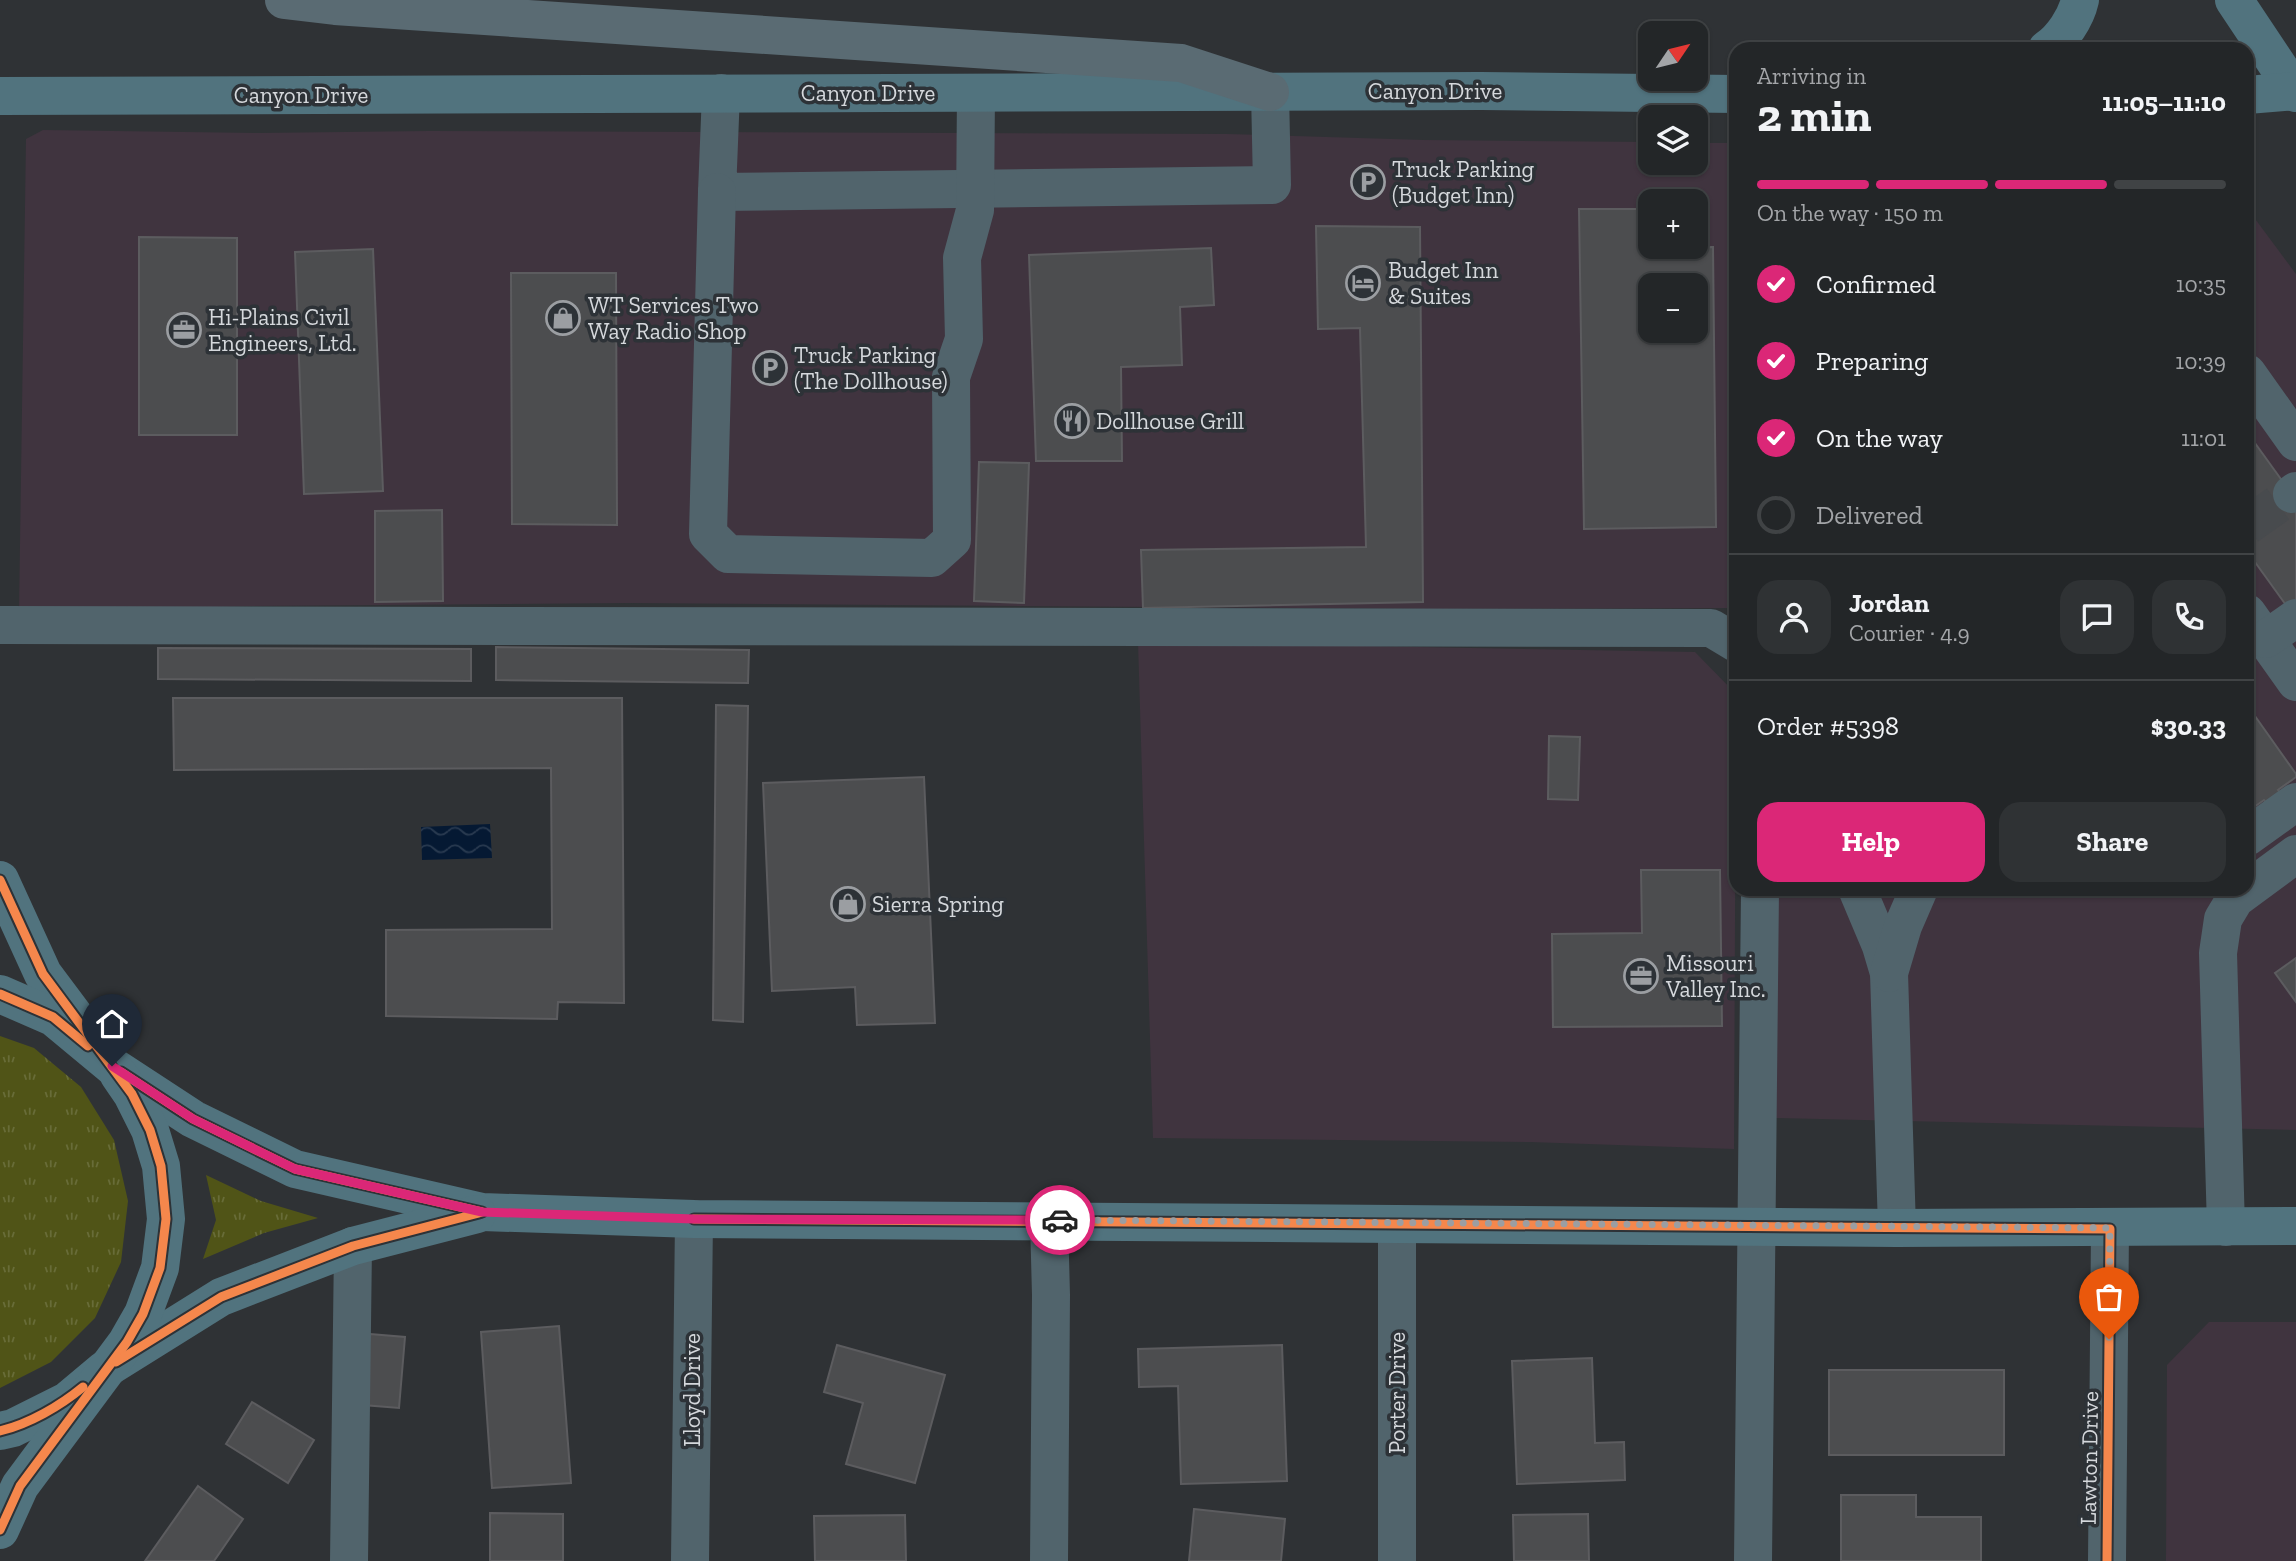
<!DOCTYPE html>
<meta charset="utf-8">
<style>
body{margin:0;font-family:"Zilla Slab",serif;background:#2f3234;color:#f1f3f6;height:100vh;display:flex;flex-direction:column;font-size:26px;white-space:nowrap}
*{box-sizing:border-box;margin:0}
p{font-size:23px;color:#a3a5a8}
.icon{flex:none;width:38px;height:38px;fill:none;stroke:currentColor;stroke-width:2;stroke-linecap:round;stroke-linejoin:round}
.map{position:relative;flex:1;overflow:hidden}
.side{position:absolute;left:1729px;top:42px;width:525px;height:854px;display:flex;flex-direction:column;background:#232628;border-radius:21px;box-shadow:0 2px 5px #0004,0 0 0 2px #404345}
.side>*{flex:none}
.needle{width:46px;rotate:55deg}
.buttons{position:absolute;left:1638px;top:21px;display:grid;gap:14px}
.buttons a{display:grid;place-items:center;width:70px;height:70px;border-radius:14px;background:#232628;box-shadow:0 2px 5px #0004,0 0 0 2px #404345;font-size:35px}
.pin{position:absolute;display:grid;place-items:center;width:60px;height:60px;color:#fff;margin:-72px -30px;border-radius:50% 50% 50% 0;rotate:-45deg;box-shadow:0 0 7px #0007}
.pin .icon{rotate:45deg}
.courier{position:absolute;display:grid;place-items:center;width:70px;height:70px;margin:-35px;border:5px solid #db2777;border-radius:50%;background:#fff;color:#222;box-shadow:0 2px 9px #0007}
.overview em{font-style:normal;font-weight:800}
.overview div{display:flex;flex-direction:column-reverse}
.overview{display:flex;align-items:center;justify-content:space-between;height:119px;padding:0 28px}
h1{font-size:46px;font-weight:800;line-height:52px}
.bar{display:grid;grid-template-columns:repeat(4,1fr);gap:10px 7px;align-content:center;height:84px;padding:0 28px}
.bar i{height:9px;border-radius:5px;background:#404345}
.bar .current{background:#db2777}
.bar p{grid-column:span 4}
.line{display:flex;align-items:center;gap:18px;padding:0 28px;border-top:2px solid #404345}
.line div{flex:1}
.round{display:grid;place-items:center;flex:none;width:74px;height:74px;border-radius:21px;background:#2f3234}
ol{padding:0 28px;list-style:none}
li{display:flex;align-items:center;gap:21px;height:77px}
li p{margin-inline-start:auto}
li .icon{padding:7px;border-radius:50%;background:#db2777;color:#fff;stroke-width:4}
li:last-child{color:#a3a5a8}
li i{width:38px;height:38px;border:4px solid #404345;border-radius:50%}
.primary-button{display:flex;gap:14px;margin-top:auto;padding:14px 28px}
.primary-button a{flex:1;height:80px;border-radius:21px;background:#db2777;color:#fff;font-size:28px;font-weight:800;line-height:80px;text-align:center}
.primary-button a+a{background:#2f3234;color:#f1f3f6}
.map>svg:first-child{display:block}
</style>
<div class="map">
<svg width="2296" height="1561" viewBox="0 0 2296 1561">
<defs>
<pattern id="grass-tufts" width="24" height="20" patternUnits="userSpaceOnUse" patternTransform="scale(1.75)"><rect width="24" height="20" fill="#505417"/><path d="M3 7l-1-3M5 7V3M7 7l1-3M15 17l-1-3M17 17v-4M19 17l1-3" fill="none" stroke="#686c38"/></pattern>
<pattern id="water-waves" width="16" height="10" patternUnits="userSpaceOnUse" patternTransform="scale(1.75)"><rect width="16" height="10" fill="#051933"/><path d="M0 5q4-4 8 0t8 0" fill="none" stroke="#293a50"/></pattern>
</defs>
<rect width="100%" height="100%" fill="#2f3235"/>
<!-- commercial -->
<g fill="#40343f" fill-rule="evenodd">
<path d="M 43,130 L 259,133 L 429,131 L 1227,134 L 1424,140 L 1650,142 L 1650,163 L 1696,163 L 1696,143 L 1736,143 L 1736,608 L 1426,609 L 630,603 L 255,606 L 19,612 L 26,139 ZM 1650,201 L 1696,201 L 1696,247 L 1650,247 ZM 1650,285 L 1696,285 L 1696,331 L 1650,331 Z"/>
<path d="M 2247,208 L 2296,274 L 2296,1130 L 1776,1118 L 1777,889 L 2247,889 Z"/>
<path d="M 1138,642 L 1695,652 L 1736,694 L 1734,1149 L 1530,1142 L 1153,1138 Z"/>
<path d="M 2209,1322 L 2296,1322 L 2296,1561 L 2166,1561 L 2167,1365 Z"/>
</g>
<!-- grass -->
<g fill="url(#grass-tufts)">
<path d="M 0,1036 L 34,1048 L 81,1087 L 114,1140 L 128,1201 L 121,1262 L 95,1318 L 51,1362 L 0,1388 Z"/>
<path d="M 206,1175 L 261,1201 L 318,1218 L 264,1233 L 203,1259 L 216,1220 Z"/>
</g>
<!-- water -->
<path fill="url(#water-waves)" d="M 490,824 L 492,858 L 422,860 L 421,827 Z"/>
<!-- building -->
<g fill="#4c4d4f" stroke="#5c5c5f" stroke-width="2" fill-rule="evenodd">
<path d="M 1579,209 L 1638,209 L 1639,248 L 1713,247 L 1716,527 L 1584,529 ZM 1650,285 L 1696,285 L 1696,331 L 1650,331 Z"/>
<path d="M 1316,226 L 1420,227 L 1423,602 L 1143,608 L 1141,550 L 1366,547 L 1360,328 L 1318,329 Z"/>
<path d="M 139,237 L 237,238 L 237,435 L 139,435 Z"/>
<path d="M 1211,248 L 1214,305 L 1180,307 L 1182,365 L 1121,367 L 1122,461 L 1036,461 L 1029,255 Z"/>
<path d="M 373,249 L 383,491 L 304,494 L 295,252 Z"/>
<path d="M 511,273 L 616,273 L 617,525 L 512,524 Z"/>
<path d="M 2247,432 L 2296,500 L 2296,619 L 2247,551 Z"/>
<path d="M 979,462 L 1029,463 L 1024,603 L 974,601 Z"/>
<path d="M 442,510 L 443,601 L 375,602 L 375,511 Z"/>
<path d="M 496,647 L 749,650 L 748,683 L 496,680 Z"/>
<path d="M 158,648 L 471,649 L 471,681 L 158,679 Z"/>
<path d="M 173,698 L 622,698 L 624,1003 L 558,1002 L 557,1019 L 386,1016 L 386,930 L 552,929 L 551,768 L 174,770 Z"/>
<path d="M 716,705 L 748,706 L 743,1022 L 713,1020 Z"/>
<path d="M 2250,709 L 2296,774 L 2296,777 L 2278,790 L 2285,799 L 2271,809 L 2264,800 L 2247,812 L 2247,711 Z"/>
<path d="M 1549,736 L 1580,737 L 1578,800 L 1548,799 Z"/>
<path d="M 924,777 L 935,1023 L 857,1025 L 855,987 L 772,991 L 763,783 Z"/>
<path d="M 1641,870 L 1720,870 L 1722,1026 L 1553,1027 L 1552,934 L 1642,933 Z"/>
<path d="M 2296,958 L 2296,1002 L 2275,973 Z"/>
<path d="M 559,1326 L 571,1483 L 492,1488 L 481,1332 Z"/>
<path d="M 370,1334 L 405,1337 L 399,1408 L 363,1405 Z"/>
<path d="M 837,1345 L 945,1375 L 915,1483 L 846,1464 L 863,1403 L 824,1392 Z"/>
<path d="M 1282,1345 L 1287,1481 L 1181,1484 L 1178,1386 L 1139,1387 L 1138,1349 Z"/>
<path d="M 1592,1358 L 1595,1443 L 1624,1442 L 1625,1480 L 1517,1484 L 1512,1361 Z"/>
<rect x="1829" y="1370" width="175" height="85"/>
<path d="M 252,1402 L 314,1440 L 288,1483 L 226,1444 Z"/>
<path d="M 198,1486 L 243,1519 L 214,1561 L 145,1561 Z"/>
<path d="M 1841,1495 L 1916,1495 L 1916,1517 L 1981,1517 L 1981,1561 L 1841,1561 Z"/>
<path d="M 1194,1509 L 1285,1519 L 1281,1561 L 1189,1561 Z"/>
<path d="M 490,1513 L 563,1514 L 563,1561 L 490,1561 Z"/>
<path d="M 1588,1514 L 1589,1561 L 1514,1561 L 1513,1515 Z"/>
<path d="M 905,1515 L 906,1561 L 815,1561 L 814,1516 Z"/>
</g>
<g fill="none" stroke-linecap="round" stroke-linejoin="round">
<!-- minor-tunnel -->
<path stroke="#484b4e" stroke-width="38" stroke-dasharray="38 19" stroke-linecap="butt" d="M 2247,526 L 2292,494"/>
<!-- minor -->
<g stroke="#51646c" stroke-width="38">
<path d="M 721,93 L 717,192 L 1272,185 L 1270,92"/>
<path d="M 717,192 L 708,534 L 728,554 L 932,558 L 952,540 L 951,377 L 964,339 L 962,258 L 975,210 L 976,93"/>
<path d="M 2247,373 L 2296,442"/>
<path d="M 2292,494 L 2296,491"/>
<path d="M 2247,613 L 2296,682"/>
<path d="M 0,625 L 1711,628 L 1736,643"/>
<path d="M 2266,639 L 2296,618"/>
<path d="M 2247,837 L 2296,802"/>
<path d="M 1857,889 L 1881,946 L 1889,973 L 1897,1228"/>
<path d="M 1889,973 L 1903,926 L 1919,889"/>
<path d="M 1397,1224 L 1397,1561"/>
<path d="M 2226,1227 L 2218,953 L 2223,919 L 2235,899 L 2296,854"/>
<path d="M 349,1561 L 353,1246"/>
<path d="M 690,1561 L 694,1219"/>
<path d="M 1049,1561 L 1051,1295 L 1049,1220"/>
<path d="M 1753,1561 L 1760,889"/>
<path d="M 2107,1561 L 2110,1229"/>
</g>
<!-- major -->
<g stroke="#51737e" stroke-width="38">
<path d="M 2234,0 L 2296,93"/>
<path d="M 2047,49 C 2062,39 2076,18 2080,0"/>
<path d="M 2247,95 L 2296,91"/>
<path d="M 0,96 L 1481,91 L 1736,94"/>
<path d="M 0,880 L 43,974 L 85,1030"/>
<path d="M 0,994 L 53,1017 L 112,1066 L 193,1119 L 295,1169 L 482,1212 L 694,1219 L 1397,1224 L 1897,1228 L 2296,1226"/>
<path d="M 0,1431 L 13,1428 L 67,1401 L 104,1370 L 221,1297 L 353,1246 L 477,1214"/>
<path d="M 0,1530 L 20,1486 L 127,1342 L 143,1314 L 160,1268 L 166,1219 L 161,1166 L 150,1130 L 132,1094 L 119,1075"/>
</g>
<!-- highway -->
<path stroke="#5a6b73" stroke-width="38" d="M 284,0 L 335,6 L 1181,63 L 1270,92"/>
<!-- cycleway casing -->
<g stroke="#2d3237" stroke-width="13">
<g id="cycleway">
<path d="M 0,880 L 43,974 L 132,1094 L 150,1130 L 161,1166 L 166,1219 L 160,1268 L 143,1314 L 127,1342 L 20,1486 L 0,1530"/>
<path d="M 0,994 L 53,1017 L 88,1046"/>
<path d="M 121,1072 L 193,1119 L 295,1169 L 482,1212"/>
<path d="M 694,1219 L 2110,1229 L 2107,1561"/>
<path d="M 116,1362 L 221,1297 L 353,1246 L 479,1213"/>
<path d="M 0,1431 C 29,1424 60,1406 83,1387"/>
</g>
</g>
<!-- cycleway -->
<use href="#cycleway" stroke="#f5874c" stroke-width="9"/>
</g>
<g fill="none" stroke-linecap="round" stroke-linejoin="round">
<!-- done -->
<path stroke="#9b9ea2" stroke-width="7" stroke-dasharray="0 12.6" d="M 1060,1220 L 2110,1228 L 2109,1339"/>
<!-- route -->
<path stroke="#db2777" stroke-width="9" d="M 112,1066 L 193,1119 L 295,1169 L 482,1212 L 694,1219 L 1060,1220"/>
</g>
<!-- icons -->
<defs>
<g id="parking-ring" transform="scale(1.75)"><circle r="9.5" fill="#2d3237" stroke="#9b9ea2" stroke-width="1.5"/><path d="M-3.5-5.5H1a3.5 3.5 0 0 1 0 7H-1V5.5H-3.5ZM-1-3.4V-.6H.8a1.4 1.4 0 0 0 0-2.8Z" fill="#9b9ea2"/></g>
<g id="hotel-ring" transform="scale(1.75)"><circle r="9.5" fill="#2d3237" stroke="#9b9ea2" stroke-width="1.5"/><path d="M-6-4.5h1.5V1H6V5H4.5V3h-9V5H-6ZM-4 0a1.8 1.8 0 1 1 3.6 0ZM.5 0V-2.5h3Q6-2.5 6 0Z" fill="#9b9ea2"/></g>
<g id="shop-ring" transform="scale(1.75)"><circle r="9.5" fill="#2d3237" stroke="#9b9ea2" stroke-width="1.5"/><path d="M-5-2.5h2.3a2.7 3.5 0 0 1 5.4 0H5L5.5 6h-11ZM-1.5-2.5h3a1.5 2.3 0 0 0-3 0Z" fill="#9b9ea2"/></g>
<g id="office-ring" transform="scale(1.75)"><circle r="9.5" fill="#2d3237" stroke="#9b9ea2" stroke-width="1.5"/><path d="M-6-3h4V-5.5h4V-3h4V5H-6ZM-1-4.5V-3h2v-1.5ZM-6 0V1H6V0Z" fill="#9b9ea2"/></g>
<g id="restaurant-ring" transform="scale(1.75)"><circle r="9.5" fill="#2d3237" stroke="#9b9ea2" stroke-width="1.5"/><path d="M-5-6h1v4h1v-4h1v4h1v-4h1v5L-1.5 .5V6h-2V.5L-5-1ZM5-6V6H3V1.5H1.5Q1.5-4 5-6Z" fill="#9b9ea2"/></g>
</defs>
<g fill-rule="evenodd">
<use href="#parking-ring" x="1368" y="182"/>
<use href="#hotel-ring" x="1363" y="283"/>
<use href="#shop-ring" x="563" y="318"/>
<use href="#office-ring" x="184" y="330"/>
<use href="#parking-ring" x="770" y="368"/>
<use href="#restaurant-ring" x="1072" y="421"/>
<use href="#shop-ring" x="848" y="904"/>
<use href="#office-ring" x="1641" y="976"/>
</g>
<g text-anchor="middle" stroke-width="7" stroke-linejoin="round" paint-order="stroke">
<!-- street labels -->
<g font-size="23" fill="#d5d8dc" stroke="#2d3237">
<text x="1435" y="99">Canyon Drive</text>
<text x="868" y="101">Canyon Drive</text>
<text x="301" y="103">Canyon Drive</text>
<text transform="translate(692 1390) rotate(-90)" y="8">Lloyd Drive</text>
<text transform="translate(1397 1393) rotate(-90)" y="8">Porter Drive</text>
<text transform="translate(2089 1458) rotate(-89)" y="8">Lawton Drive</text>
</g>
<!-- poi labels -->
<g font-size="23" fill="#d5d8dc" stroke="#2d3237" text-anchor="start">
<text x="1392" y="177">Truck Parking<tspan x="1392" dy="26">(Budget Inn)</tspan></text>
<text x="1388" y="278">Budget Inn<tspan x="1388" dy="26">&amp; Suites</tspan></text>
<text x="588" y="313">WT Services Two<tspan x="588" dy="26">Way Radio Shop</tspan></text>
<text x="208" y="325">Hi-Plains Civil<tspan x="208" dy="26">Engineers, Ltd.</tspan></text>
<text x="794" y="363">Truck Parking<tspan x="794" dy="26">(The Dollhouse)</tspan></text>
<text x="1096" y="429">Dollhouse Grill</text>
<text x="872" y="912">Sierra Spring</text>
<text x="1666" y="971">Missouri<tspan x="1666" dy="26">Valley Inc.</tspan></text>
</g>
</g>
</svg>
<div class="buttons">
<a><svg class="needle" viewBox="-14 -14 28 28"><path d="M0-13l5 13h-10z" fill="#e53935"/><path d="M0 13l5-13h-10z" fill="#a3a5a8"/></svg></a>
<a><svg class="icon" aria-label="layers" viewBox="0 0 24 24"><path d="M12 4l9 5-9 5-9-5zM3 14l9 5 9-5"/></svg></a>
<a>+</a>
<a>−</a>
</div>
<div class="pin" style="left:2109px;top:1339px;background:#ea580c"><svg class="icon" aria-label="bag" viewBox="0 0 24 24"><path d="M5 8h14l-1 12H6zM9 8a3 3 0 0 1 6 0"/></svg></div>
<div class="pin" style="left:112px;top:1066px;background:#1f2937"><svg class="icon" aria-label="home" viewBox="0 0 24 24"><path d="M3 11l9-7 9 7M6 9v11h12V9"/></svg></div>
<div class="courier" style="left:1060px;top:1220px"><svg class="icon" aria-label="car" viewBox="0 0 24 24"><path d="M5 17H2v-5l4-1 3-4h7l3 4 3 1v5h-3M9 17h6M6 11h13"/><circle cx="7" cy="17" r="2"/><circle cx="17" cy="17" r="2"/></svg></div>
<section class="side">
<div class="overview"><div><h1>2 min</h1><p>Arriving in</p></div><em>11:05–11:10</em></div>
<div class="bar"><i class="current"></i><i class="current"></i><i class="current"></i><i></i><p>On the way · 150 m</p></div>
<ol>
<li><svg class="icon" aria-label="check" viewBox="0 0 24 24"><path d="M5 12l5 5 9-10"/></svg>Confirmed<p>10:35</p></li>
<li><svg class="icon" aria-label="check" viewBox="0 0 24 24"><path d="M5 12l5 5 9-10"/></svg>Preparing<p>10:39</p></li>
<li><svg class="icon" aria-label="check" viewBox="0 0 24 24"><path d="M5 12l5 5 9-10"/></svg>On the way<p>11:01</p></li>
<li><i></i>Delivered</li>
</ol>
<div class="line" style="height:126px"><a class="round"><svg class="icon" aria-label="person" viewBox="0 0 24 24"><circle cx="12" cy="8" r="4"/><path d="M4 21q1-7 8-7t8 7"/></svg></a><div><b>Jordan</b><p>Courier · 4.9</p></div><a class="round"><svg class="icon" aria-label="chat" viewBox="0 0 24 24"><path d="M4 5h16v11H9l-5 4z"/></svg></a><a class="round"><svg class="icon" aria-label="phone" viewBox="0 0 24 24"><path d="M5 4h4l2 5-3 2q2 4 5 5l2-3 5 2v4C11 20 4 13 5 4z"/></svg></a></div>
<div class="line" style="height:91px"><div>Order #5398</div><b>$30.33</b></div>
<div class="primary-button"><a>Help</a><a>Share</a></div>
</section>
</div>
